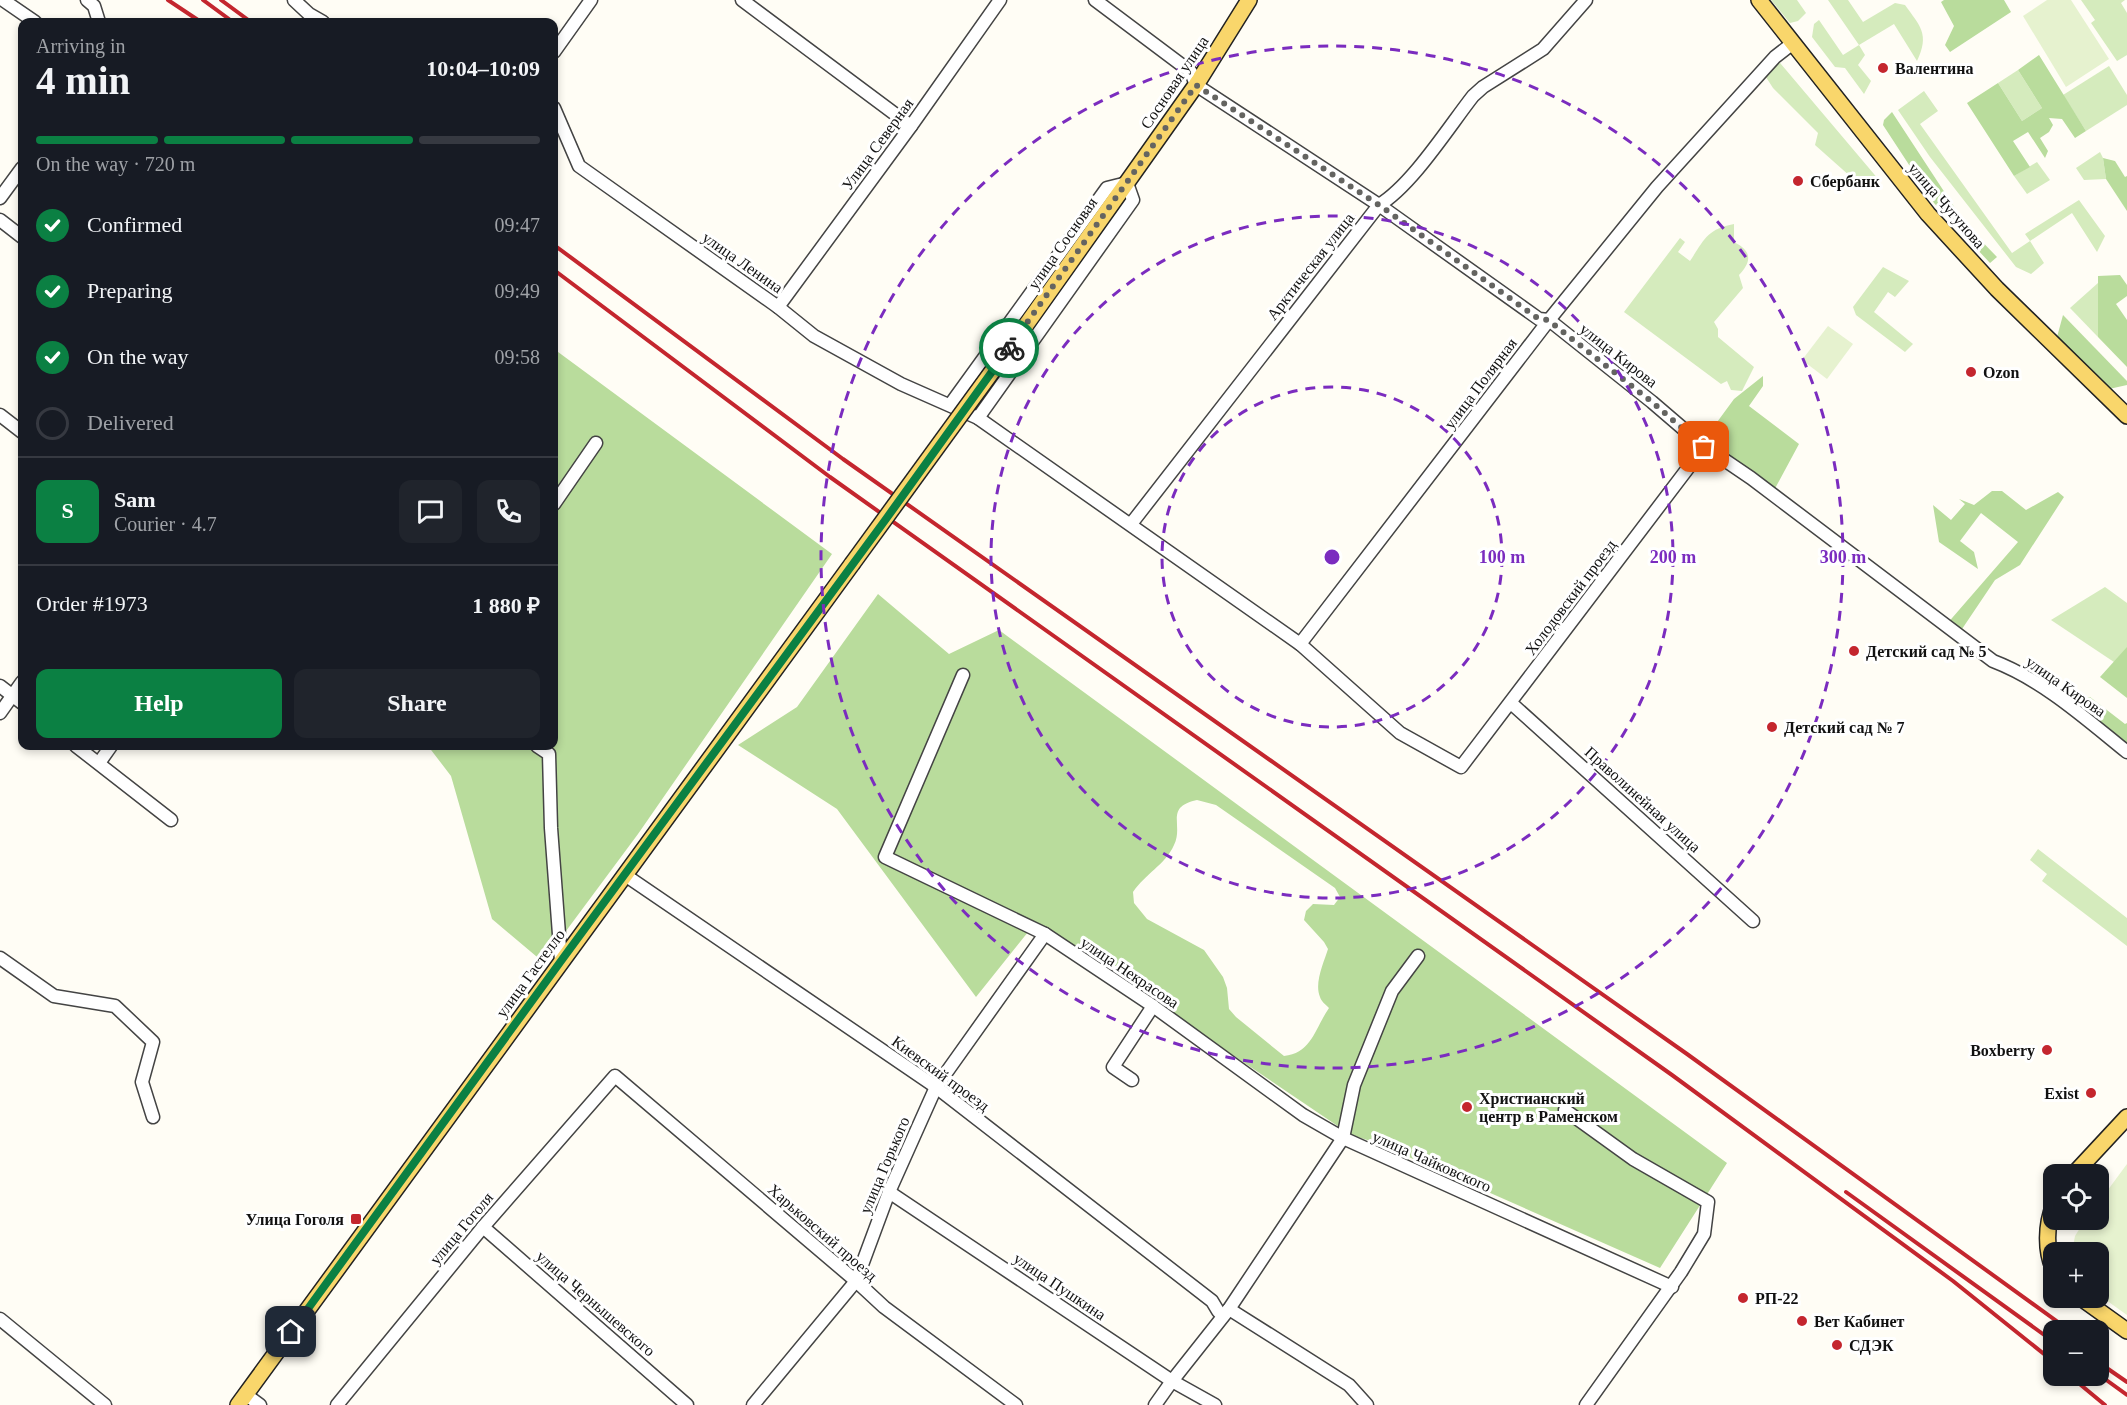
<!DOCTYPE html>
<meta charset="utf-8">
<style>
body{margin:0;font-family:Georgia,serif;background:#20242c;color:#f1f3f6;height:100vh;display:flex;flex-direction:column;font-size:22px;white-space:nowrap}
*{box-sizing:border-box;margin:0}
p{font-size:20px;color:#9ea1a6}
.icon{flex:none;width:33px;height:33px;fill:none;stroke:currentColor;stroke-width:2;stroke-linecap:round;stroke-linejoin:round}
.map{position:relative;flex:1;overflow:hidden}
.panel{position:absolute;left:18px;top:18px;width:540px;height:732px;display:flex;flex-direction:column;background:#171b24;border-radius:12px;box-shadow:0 3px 9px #0003}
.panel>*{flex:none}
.controls{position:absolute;left:2043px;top:1164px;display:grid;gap:12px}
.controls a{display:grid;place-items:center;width:66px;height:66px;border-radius:12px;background:#171b24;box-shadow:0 3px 9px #0003;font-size:30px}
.pin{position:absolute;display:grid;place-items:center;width:51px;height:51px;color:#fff;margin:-26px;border-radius:12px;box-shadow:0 3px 9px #0006}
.courier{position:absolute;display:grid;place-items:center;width:60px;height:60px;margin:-30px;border:4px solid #0b8043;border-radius:50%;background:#fff;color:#222;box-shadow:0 2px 8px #0007}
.head em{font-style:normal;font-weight:600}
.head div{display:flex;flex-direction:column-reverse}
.head{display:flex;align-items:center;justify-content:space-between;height:102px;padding:0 18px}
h1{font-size:39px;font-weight:600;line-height:45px}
.bar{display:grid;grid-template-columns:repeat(4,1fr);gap:9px 6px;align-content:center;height:72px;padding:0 18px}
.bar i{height:8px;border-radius:4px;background:#363941}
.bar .selected{background:#0b8043}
.bar p{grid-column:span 4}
.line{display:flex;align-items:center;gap:15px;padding:0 18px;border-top:2px solid #363941}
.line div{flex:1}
.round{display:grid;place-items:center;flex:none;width:63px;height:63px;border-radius:12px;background:#20242c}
ol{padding:0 18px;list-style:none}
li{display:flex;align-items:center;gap:18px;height:66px}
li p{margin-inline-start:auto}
li .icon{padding:6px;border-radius:50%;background:#0b8043;color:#fff;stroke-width:4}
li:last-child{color:#9ea1a6}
li i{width:33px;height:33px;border:3px solid #363941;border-radius:50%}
.cta{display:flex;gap:12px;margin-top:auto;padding:12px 18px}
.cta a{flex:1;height:69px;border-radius:12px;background:#0b8043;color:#fff;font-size:24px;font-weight:600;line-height:69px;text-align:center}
.cta a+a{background:#20242c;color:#f1f3f6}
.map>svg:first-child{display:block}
</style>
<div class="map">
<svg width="2127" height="1405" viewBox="0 0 2127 1405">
<rect width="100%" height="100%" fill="#fffdf5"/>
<!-- green -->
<g fill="#d5ebbd">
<path d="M 1771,0 L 1797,0 L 1806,13 L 1798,21 L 1790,23 Z"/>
<path d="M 1828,0 L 1848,0 L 1863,22 L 1895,3 L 1905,5 C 1920,26 1930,34 1917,61 L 1894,24 L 1859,45 L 1865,55 L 1858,65 L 1871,81 L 1864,94 L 1845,68 L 1835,67 L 1812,37 L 1814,24 L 1819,20 L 1843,55 L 1859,45 Z"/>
<path d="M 2081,0 L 2125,0 L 2121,3 L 2127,13 L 2127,55 L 2117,61 L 2091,23 L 2095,20 Z"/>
<path d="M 1775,57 L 1879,180 L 1860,185 L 1815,145 L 1818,133 L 1773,88 L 1762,71 Z"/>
<path d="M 2109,66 L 2127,95 L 2127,105 L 2086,131 L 2063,95 Z"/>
<path d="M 2018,70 L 2042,108 L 2022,121 L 1998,83 Z"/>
<path d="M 1924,91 L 1938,111 L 1920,124 L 2012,253 L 2030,241 L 2025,234 L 2079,200 L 2105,236 L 2097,252 L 2072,213 L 2030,241 L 2044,263 L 2031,274 L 2016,267 L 1930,157 L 1898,110 Z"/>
<path d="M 2100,152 L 2103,158 L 2106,179 L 2084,180 L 2076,168 Z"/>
<path d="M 2037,162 L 2050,180 L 2027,194 L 2014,176 Z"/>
<path d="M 1734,224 L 1734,242 C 1752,251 1752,261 1739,275 L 1743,288 L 1714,322 L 1718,329 L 1718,337 L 1754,367 L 1742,391 L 1731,390 L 1727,381 L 1721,384 L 1624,312 L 1680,238 L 1685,242 L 1678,252 L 1690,261 C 1704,240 1707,229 1734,224 Z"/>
<path d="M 1883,267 L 1909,281 L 1895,297 L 1888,292 L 1874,312 L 1913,344 L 1905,352 L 1856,315 L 1853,307 Z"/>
<path d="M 2098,283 L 2098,337 L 2070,308 Z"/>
<path d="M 2105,587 L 2127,603 L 2127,651 L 2117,664 L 2051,620 Z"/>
<path d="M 2038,849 L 2127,918 L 2127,946 L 2042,881 L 2047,874 L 2030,860 Z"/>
</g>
<!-- forest -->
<g fill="#b9dc9c" fill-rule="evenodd">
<path d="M 1944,0 L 2004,0 L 2011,12 L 1950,52 L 1945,45 L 1954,26 L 1941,2 Z"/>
<path d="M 2039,55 L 2086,131 L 2075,138 L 2062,119 L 2049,118 L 2053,125 L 2049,132 L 2040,138 L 2048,151 L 2045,158 L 2028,132 L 2013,141 L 2030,167 L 2014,176 L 1967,103 L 1998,83 L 2022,121 L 2042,108 L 2018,70 Z"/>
<path d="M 1892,112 L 1966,225 L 1997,257 L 1990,263 L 1934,203 L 1883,125 L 1884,120 Z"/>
<path d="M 2103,158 L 2115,161 L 2125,177 L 2127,176 L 2127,211 L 2106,179 Z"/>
<path d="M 2120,275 L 2127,285 L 2127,296 L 2116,304 L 2127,320 L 2127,367 L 2098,337 L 2098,276 Z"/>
<path d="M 2063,315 L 2127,381 L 2127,385 L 2109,389 L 2057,337 Z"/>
<path d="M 554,349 L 832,554 L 638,834 L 543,962 L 492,919 L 451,776 L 428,746 L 554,746 Z"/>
<path d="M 1763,376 L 1763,386 L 1749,406 L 1799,444 L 1772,494 L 1701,444 L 1734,399 Z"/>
<path d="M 1992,491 L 2002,491 L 2026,510 L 2058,492 L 2064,497 L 2020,565 L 1995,580 L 1958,635 L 1946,625 L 2018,542 L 1981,513 L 1960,541 L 1974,552 L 1978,569 L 1939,542 L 1933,505 L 1951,520 L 1965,504 L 1959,499 L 1974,505 Z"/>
<path d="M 878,594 L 949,654 L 999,630 L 1727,1163 L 1660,1268 L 1377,1143 L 1351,1135 L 1036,922 L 976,997 L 837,809 L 738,745 L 797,707 ZM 1197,800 L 1216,805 L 1335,888 L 1340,897 L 1334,905 L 1313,904 L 1306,911 L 1304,920 L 1324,942 L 1328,949 C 1324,962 1314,983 1320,997 C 1321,1001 1326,1005 1329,1008 C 1315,1028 1312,1053 1284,1056 L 1236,1017 L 1229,1009 L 1227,988 L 1223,977 L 1204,950 L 1147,919 L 1134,903 L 1133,892 C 1145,874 1165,865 1174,845 C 1184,825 1164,807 1197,800 Z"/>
<path d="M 2127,647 L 2127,698 L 2100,677 Z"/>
<path d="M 2087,697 L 2090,697 L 2125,724 L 2127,723 L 2127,752 L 2074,710 Z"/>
</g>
<!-- pitch -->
<g fill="#e6f2cf">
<path d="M 2047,0 L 2071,0 L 2109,59 L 2066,87 L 2023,16 Z"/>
<path d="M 1828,326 L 1853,344 L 1827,379 L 1802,360 Z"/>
<path d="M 2127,1164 L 2127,1315 L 2099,1295 L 2098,1252 L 2072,1252 L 2075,1236 L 2085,1220 L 2098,1220 L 2099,1202 Z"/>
</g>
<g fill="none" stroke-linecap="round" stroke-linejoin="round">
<!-- minor casing -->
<g stroke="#444" stroke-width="15">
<g id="minor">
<path d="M 3,0 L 35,22"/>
<path d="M 87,0 L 94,6 L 99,22"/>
<path d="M 294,0 L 309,14 L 323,22"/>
<path d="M 742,0 L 911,126"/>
<path d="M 1095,0 L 1191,72 L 1196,85 L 1379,205 L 1539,319 L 1549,320 L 1652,402 L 1701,444 L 1751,478 L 1993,661 C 2043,680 2086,719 2127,752"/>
<path d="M 554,52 L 591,0"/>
<path d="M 554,108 L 579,166 L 778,307 L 814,336 L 901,384 L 978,418 L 1300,644 L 1400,733 L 1461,767 L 1704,447"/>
<path d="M 0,198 L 22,168"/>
<path d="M 0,220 L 22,237"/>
<path d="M 778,307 L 911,126 L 1000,0"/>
<path d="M 950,405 L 1107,188 L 1127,183 L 1133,200 L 978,418"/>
<path d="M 0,415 L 22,432"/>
<path d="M 554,504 L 596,443"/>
<path d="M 1131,524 L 1379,205 C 1412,185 1448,128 1473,96 L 1483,87 L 1543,49 L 1586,0"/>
<path d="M 1300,644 L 1549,320 L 1657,187 L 1775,57 L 1793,43"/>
<path d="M 963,675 L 885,857 L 1045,934 L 1153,1006 L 1303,1115 L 1343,1138 L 1354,1085 L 1392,991 L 1418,956"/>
<path d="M 0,686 L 22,703"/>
<path d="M 1511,703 L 1753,921"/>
<path d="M 0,713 L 22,682"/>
<path d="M 76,746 L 171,820"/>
<path d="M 537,746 L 549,754 L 551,828 L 561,961"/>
<path d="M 99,763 L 111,746"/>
<path d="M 625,875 L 936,1087 L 1212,1301 L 1218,1311 L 1223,1316"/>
<path d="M 0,958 L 54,996 L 115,1006 L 153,1042 L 142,1082 L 153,1117"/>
<path d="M 1132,1080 L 1113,1067 L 1153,1006"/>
<path d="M 1565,1110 L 1633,1159 L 1708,1202 L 1704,1234 L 1681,1272 L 1586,1405"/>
<path d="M 889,1192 L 1172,1381 L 1215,1405"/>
<path d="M 483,1227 L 687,1405"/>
<path d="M 1229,1309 L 1349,1385 L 1367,1405"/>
<path d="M 0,1319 L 105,1405"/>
<path d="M 245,1394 L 260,1405"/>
<path d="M 337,1405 L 483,1227 L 615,1076 L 856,1281 L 884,1307 L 1016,1405"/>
<path d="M 753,1405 L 856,1281 L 889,1192 L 936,1087 L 1045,934"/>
<path d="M 1155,1405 L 1172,1381 L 1229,1309 L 1343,1138 L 1672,1287"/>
</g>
</g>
<!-- major casing -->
<g stroke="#222" stroke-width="18">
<g id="major">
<path d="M 1759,0 L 1928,214 L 1997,289 L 2127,416"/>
<path d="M 1026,325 L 1196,85 L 1249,0"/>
<path d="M 2074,1174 L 2127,1117"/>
<path d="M 2054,1205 C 2046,1224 2045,1251 2054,1270"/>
<path d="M 2081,1298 L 2127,1331"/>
<path d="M 238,1405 L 852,564"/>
</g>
</g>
<!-- minor -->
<use href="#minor" stroke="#fff" stroke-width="12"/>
<!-- major -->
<use href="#major" stroke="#f9d66b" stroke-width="15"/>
<!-- rail -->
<g stroke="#c4262e" stroke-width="4">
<path d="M 168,0 L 201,22"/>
<path d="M 203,0 L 233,22"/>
<path d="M 221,0 L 251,22"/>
<path d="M 554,245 L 843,459 L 1687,1054 L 2069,1330"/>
<path d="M 554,270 L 830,477 L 1672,1075 L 1953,1281 L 2054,1362"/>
<path d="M 1846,1192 L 2054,1342"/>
<path d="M 2098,1362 L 2127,1382"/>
<path d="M 2098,1374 L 2127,1395"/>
<path d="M 2070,1376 L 2105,1405"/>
</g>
<!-- major-bridge casing -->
<g stroke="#222" stroke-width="18" stroke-linecap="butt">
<path id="major-bridge" d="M 852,564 L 1026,325"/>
</g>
<!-- major-bridge -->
<use href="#major-bridge" stroke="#f9d66b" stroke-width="15"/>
</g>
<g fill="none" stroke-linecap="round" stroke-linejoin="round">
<!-- done -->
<path stroke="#646461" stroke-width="6" stroke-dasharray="0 10.8" d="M 1009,348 L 1196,85 L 1379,205 L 1539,319 L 1548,320 L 1652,402 L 1704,447"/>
<!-- route -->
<path stroke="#0b8043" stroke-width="8" d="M 291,1332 L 561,961 L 886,519 L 1009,348"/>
</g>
<!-- distance rings -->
<g fill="none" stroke="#7b2cbf" stroke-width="3" stroke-dasharray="10 8">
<circle cx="1332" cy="557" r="170"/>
<circle cx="1332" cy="557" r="341"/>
<circle cx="1332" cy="557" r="511"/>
</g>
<!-- markers -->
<g fill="#c4262e" stroke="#fff" stroke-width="2">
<circle cx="1883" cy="68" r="6"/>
<circle cx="1798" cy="181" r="6"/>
<circle cx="1971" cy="372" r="6"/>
<circle cx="1854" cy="651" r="6"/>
<circle cx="1772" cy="727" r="6"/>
<circle cx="2047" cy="1050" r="6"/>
<circle cx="2091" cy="1093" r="6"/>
<circle cx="1467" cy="1107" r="6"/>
<rect x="350" y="1213" width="12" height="12" rx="3"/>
<circle cx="1743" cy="1298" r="6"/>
<circle cx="1802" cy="1321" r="6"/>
<circle cx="1837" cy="1345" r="6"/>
</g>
<g text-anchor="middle" stroke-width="6" stroke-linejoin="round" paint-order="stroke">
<!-- poi labels -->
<g font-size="16" font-weight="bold" fill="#111" stroke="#fff" text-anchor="start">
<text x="1895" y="74">Валентина</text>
<text x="1810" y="187">Сбербанк</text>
<text x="1983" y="378">Ozon</text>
<text x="1866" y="657">Детский сад № 5</text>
<text x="1784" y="733">Детский сад № 7</text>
<text x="2035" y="1056" text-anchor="end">Boxberry</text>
<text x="2079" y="1099" text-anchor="end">Exist</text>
<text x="1479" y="1104">Христианский<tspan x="1479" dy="18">центр в Раменском</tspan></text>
<text x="344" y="1225" text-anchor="end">Улица Гоголя</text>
<text x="1755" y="1304">РП-22</text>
<text x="1814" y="1327">Вет Кабинет</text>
<text x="1849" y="1351">СДЭК</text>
</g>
<!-- street labels -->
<g font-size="16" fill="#111" stroke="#fff">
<text transform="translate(1174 82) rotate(-56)" y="6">Сосновая улица</text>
<text transform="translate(877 144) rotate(-54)" y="6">Улица Северная</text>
<text transform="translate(1947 205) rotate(49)" y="6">улица Чугунова</text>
<text transform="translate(1062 243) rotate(-55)" y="6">улица Сосновая</text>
<text transform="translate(743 262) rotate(35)" y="6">улица Ленина</text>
<text transform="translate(1310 266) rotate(-52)" y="6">Арктическая улица</text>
<text transform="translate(1619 355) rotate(38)" y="6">улица Кирова</text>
<text transform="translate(1480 383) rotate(-53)" y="6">улица Полярная</text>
<text transform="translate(1570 597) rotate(-53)" y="6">Холодовский проезд</text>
<text transform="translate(2066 686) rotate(35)" y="6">улица Кирова</text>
<text transform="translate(1643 799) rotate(42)" y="6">Праволинейная улица</text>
<text transform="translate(1130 972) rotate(34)" y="6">улица Некрасова</text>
<text transform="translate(530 973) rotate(-54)" y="6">улица Гастелло</text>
<text transform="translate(941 1073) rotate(36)" y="6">Киевский проезд</text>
<text transform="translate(1432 1161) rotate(24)" y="6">улица Чайковского</text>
<text transform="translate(884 1165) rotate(-67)" y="6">улица Горького</text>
<text transform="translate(461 1228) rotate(-50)" y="6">улица Гоголя</text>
<text transform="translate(823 1232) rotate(41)" y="6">Харьковский проезд</text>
<text transform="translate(1060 1286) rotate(34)" y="6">улица Пушкина</text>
<text transform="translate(596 1303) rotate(41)" y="6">улица Чернышевского</text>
</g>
</g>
<circle cx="1332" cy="557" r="9" fill="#7b2cbf" stroke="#fff" stroke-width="3"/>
<g font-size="18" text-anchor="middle" font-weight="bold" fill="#7b2cbf" stroke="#fff" stroke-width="6" stroke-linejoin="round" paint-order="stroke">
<text x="1502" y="563">100 m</text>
<text x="1673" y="563">200 m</text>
<text x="1843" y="563">300 m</text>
</g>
</svg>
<div class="controls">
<a><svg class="icon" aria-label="locate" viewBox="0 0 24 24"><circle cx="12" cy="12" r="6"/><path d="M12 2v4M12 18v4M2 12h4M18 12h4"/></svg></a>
<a>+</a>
<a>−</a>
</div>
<div class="pin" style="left:1704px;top:447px;background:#ea580c"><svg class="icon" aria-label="bag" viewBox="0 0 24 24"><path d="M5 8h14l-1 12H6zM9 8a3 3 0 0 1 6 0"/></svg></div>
<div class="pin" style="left:291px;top:1332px;background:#1f2937"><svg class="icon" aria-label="home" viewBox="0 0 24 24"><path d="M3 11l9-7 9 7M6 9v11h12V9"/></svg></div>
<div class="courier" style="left:1009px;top:348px"><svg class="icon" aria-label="bike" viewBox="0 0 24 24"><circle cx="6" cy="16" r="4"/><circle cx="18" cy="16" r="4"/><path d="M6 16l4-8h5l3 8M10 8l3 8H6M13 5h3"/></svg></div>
<section class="panel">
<div class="head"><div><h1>4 min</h1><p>Arriving in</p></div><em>10:04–10:09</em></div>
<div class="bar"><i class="selected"></i><i class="selected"></i><i class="selected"></i><i></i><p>On the way · 720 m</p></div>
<ol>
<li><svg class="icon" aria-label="check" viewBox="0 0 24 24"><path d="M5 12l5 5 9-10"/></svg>Confirmed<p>09:47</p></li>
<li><svg class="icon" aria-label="check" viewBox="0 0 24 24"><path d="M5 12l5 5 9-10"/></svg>Preparing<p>09:49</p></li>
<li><svg class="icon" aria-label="check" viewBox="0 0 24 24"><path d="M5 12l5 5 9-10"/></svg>On the way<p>09:58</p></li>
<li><i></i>Delivered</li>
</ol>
<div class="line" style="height:108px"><b class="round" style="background:#0b8043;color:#fff">S</b><div><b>Sam</b><p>Courier · 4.7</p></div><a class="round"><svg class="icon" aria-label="chat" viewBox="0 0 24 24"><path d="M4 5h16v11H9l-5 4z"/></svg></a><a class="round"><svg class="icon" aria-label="phone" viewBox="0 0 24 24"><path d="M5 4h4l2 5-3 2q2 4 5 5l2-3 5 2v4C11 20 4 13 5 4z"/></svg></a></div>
<div class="line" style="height:78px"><div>Order #1973</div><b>1 880 ₽</b></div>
<div class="cta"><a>Help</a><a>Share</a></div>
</section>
</div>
